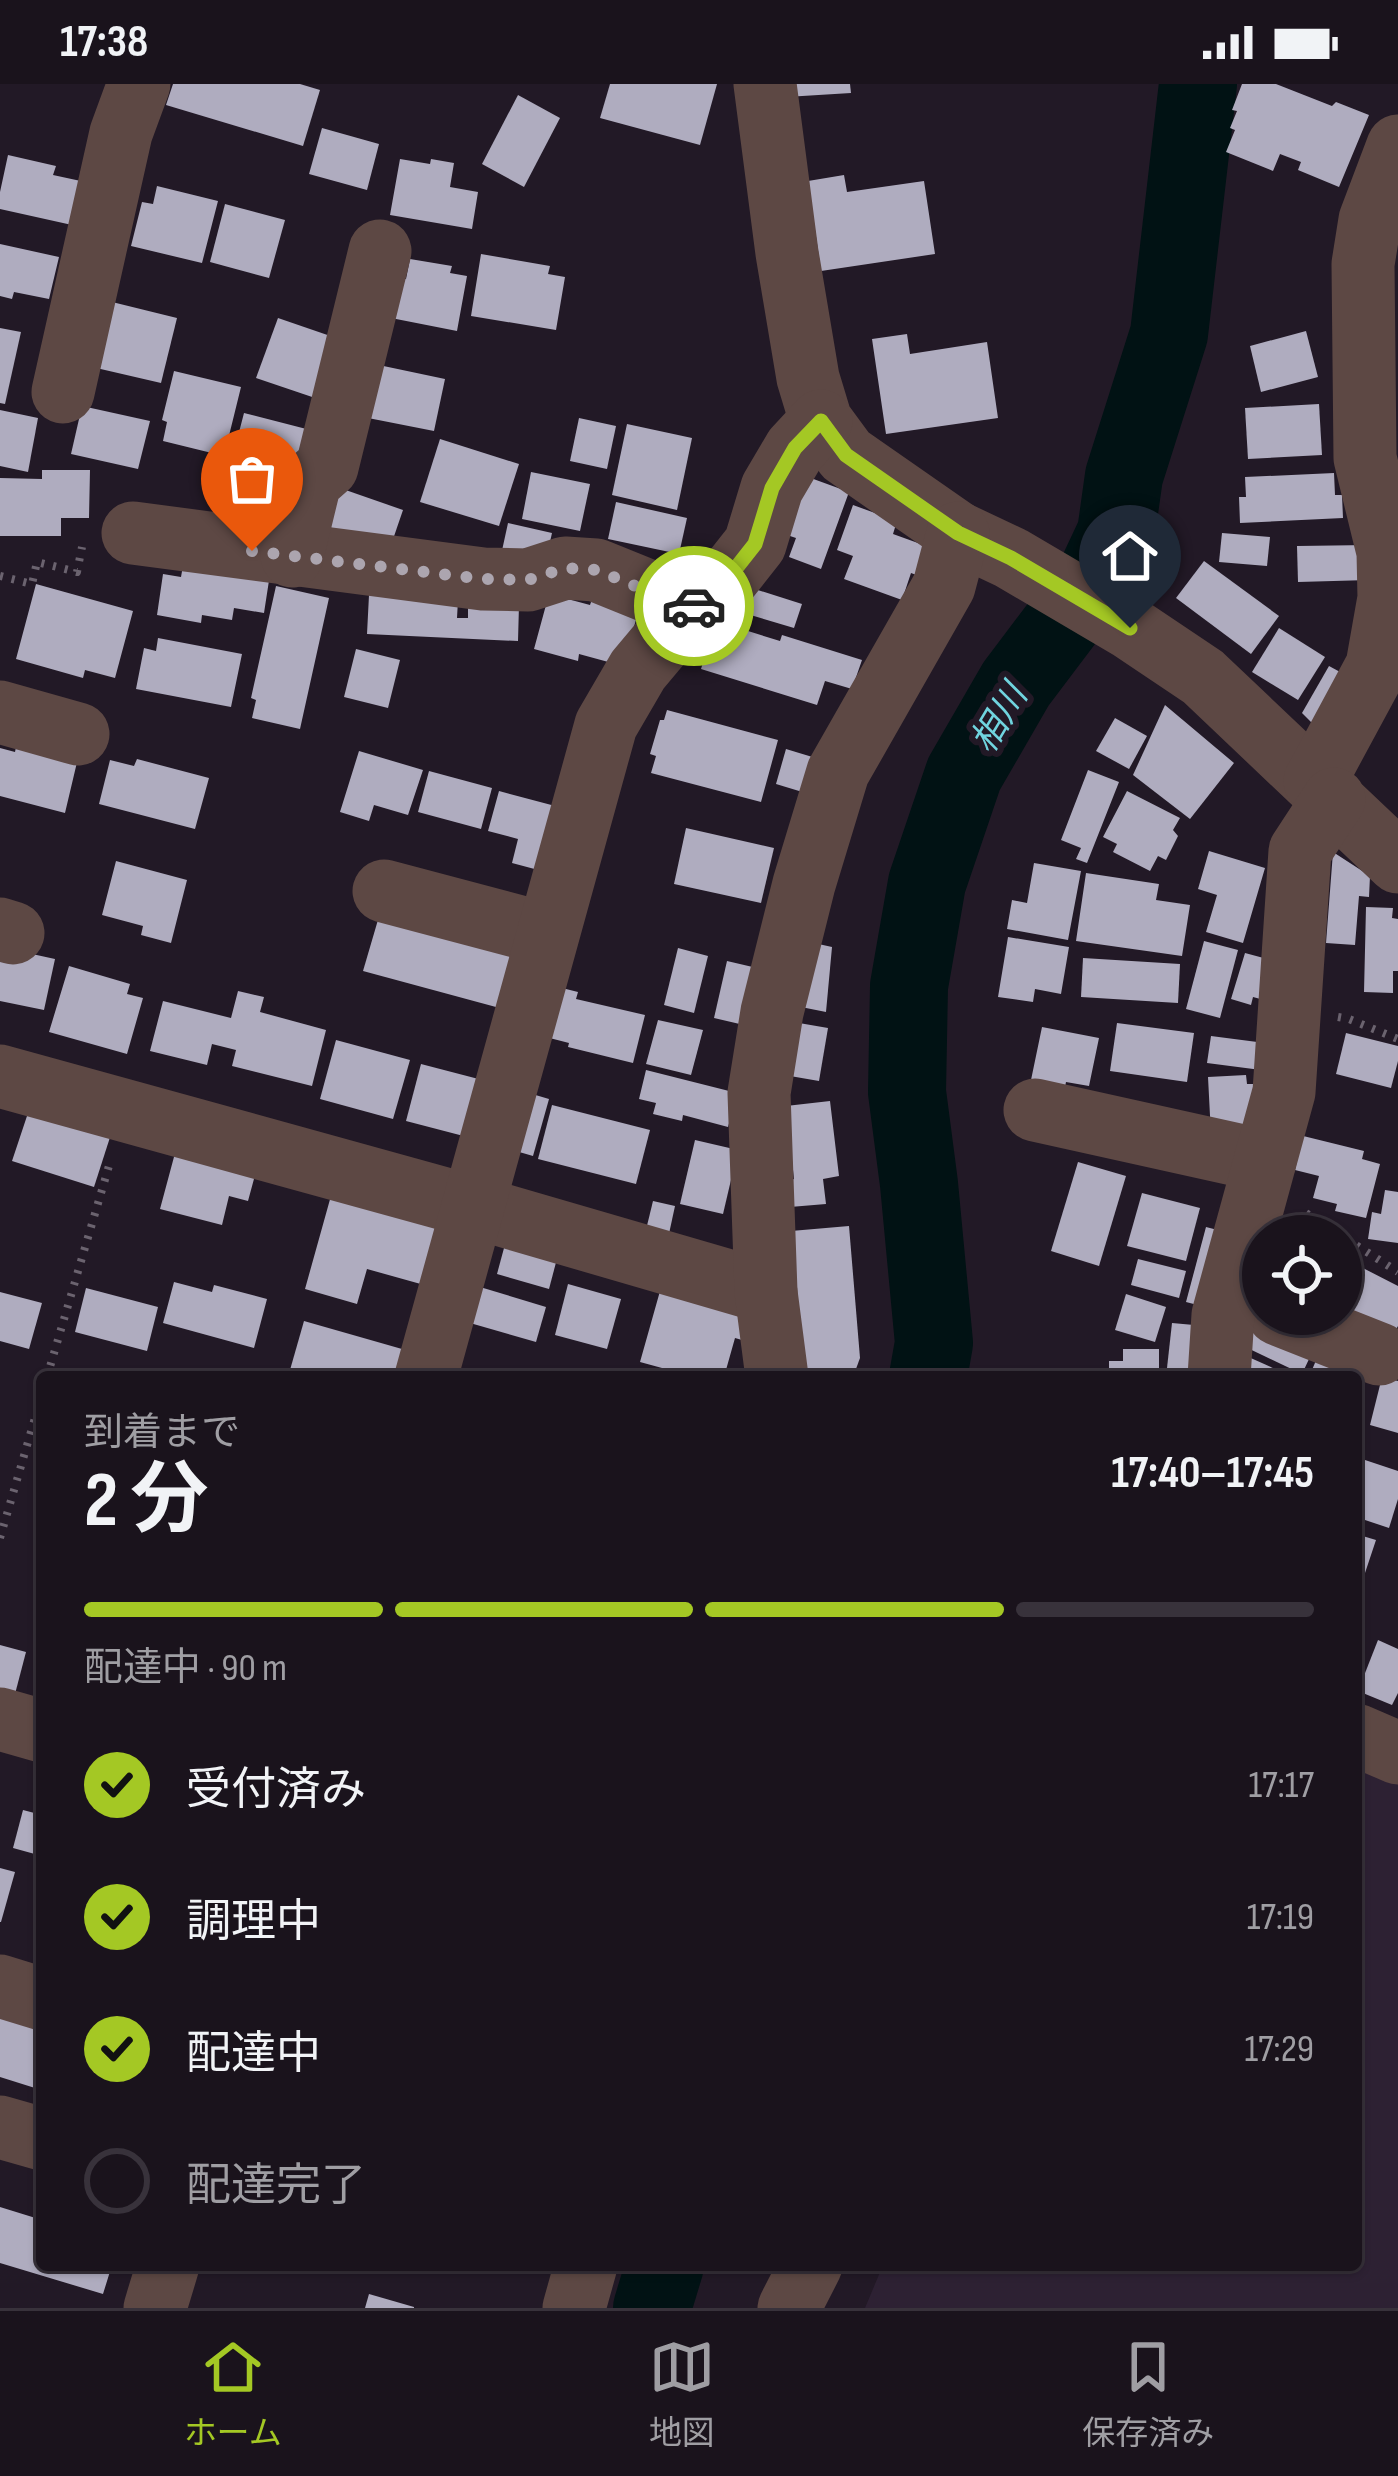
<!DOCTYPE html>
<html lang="ja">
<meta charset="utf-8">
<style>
body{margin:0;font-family:"Sofia Sans Condensed","Noto Sans JP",sans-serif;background:#272029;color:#f1f3f6;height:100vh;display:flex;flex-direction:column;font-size:45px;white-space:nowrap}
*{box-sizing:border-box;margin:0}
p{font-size:39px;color:#9f9ea3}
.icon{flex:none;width:66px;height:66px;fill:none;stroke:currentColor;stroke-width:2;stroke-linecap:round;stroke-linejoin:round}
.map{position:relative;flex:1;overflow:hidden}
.details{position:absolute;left:36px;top:1287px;width:1326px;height:900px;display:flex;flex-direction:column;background:#1a131c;border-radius:12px;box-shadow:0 3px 9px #0004,0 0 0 3px #38323b}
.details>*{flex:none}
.fabs{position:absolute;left:1242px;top:1131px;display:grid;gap:24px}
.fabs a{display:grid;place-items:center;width:120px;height:120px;border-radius:50%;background:#1a131c;box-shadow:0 3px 9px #0004,0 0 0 3px #38323b;font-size:60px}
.pin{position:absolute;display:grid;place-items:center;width:102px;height:102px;color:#fff;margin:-123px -51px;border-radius:50% 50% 50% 0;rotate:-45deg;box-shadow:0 0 12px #0007}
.pin .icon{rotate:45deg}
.courier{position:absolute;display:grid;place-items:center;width:120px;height:120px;margin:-60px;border:9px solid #a4c824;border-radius:50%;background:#fff;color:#222;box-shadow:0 3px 15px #0007}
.headline em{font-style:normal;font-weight:700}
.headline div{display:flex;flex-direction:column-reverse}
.headline{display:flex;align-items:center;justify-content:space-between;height:204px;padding:0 48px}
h1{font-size:78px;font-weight:700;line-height:90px}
.bar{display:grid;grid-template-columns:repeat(4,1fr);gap:18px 12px;align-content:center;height:144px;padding:0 48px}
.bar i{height:15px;border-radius:9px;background:#38323b}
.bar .selected{background:#a4c824}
.bar p{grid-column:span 4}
ol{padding:0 48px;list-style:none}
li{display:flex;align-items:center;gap:36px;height:132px}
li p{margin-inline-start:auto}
li .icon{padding:12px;border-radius:50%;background:#a4c824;color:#111;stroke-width:4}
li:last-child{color:#9f9ea3}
li i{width:66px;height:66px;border:6px solid #38323b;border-radius:50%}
.status{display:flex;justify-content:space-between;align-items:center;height:84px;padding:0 60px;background:#1a131c;direction:ltr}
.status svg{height:33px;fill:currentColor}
.menu{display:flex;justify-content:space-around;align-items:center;height:168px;border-top:3px solid #38323b;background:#1a131c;font-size:33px;color:#9f9ea3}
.menu a{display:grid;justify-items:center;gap:6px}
.menu .selected{color:#a4c824}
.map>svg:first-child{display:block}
</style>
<div class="status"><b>17:38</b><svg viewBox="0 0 49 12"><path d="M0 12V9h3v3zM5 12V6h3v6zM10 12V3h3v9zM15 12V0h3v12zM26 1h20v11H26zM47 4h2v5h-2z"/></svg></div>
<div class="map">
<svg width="1398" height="2224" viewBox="0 0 1398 2224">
<rect width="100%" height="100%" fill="#221926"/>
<!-- built -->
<path fill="#2d2133" d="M 1356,1651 L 1398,1669 L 1398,2224 L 865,2224 L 883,2181 L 1356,2181 Z"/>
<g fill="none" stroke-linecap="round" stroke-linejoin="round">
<!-- river -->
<g stroke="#011214" stroke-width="78">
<path d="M 928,1293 L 934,1259 L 919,1100 L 907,1008 L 909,902 L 927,799 L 964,690 L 1016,600 L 1093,498 L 1116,449 L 1124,392 L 1169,250 L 1198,0"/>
<path d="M 652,2224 L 665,2181"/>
</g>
</g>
<!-- building -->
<g fill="#afacbf">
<path d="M 173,0 L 300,0 L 320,6 L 303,62 L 166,21 Z"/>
<path d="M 610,0 L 717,0 L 700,61 L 600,34 Z"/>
<path d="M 785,0 L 850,0 L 851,9 L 786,13 Z"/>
<path d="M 1242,0 L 1276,0 L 1332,22 L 1336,18 L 1369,31 L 1339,103 L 1298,86 L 1301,78 L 1280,70 L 1273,87 L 1226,68 L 1235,46 L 1230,44 L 1237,27 L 1232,26 Z"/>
<path d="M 518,11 L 560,34 L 524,103 L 482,80 Z"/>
<path d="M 322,44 L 379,60 L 367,106 L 309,90 Z"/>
<path d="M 8,71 L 56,82 L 53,91 L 90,99 L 81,143 L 0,125 L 0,108 Z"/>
<path d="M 400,75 L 430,80 L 431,75 L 454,79 L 450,103 L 478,108 L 472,145 L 390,131 Z"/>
<path d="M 844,91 L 847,108 L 924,97 L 935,170 L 821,187 L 808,97 Z"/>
<path d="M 157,102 L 218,117 L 202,179 L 131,162 L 142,118 L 153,120 Z"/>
<path d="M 225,120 L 285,136 L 269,194 L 210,178 Z"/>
<path d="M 0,160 L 59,173 L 49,215 L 14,208 L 12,215 L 0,212 Z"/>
<path d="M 481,170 L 550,182 L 548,190 L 565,193 L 556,246 L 471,232 Z"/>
<path d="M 410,175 L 452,182 L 450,189 L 467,192 L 457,247 L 391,234 L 398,194 L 406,195 Z"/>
<path d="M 108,217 L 177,234 L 161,299 L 92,283 Z"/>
<path d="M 278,234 L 342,256 L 321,316 L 256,294 Z"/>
<path d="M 0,244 L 21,248 L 5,320 L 0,319 Z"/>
<path d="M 1306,247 L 1318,293 L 1261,308 L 1250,262 Z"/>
<path d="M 907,250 L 910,270 L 987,258 L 998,334 L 886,350 L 872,255 Z"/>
<path d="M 374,280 L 445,295 L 434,347 L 363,333 Z"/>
<path d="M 174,287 L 241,303 L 224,372 L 163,357 L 167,338 L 162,336 Z"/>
<path d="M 1319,320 L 1322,371 L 1248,375 L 1245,324 Z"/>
<path d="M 82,322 L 150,337 L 138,385 L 71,370 Z"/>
<path d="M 0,326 L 38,334 L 28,388 L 0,382 Z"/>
<path d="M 244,329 L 318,348 L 292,385 L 254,375 L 257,362 L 237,356 Z"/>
<path d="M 579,334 L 616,342 L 607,385 L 570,377 Z"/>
<path d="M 627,340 L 692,354 L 677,426 L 612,411 Z"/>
<path d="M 440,355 L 519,380 L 499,442 L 420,418 Z"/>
<path d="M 42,386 L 90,386 L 89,434 L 61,434 L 61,452 L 0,452 L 0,394 L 42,395 Z"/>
<path d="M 531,388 L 590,400 L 580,447 L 522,435 Z"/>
<path d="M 797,389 L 849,408 L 821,485 L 789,473 L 796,454 L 775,447 Z"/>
<path d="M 1334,389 L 1335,411 L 1342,411 L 1343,434 L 1240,439 L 1239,413 L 1246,413 L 1245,393 Z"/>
<path d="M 337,403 L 403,426 L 390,464 L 323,441 Z"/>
<path d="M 616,418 L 687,434 L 679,470 L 608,455 Z"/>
<path d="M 853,421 L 897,437 L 893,450 L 929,463 L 919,492 L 911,489 L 902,516 L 844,495 L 853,472 L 837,466 Z"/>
<path d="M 508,439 L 552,449 L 545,480 L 501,471 Z"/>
<path d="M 1222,449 L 1270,453 L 1267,482 L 1219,478 Z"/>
<path d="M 1369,461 L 1369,496 L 1298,498 L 1297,462 Z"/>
<path d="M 184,476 L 270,490 L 264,529 L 234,524 L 232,536 L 202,531 L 201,539 L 157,531 L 163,490 L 181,493 Z"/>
<path d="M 1204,477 L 1279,532 L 1251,570 L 1176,514 Z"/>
<path d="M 36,500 L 133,527 L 115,594 L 85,586 L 83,594 L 16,575 Z"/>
<path d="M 276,502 L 329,514 L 300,645 L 252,634 L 256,616 L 251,614 Z"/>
<path d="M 745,502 L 802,520 L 794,544 L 737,527 Z"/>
<path d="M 549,510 L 590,521 L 593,512 L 639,525 L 623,582 L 579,570 L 578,577 L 534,565 Z"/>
<path d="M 369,511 L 458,516 L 457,534 L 468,534 L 468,518 L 519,521 L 518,557 L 367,550 Z"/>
<path d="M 716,537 L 780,557 L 782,551 L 862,576 L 852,605 L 825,597 L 817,621 L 701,585 Z"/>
<path d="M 1279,544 L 1325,573 L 1298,616 L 1252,588 Z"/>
<path d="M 158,554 L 242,570 L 231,623 L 136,605 L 144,564 L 156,567 Z"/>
<path d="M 356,565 L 400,576 L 388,624 L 344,613 Z"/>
<path d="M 1329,582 L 1353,595 L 1322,649 L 1302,629 Z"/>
<path d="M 1165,621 L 1234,679 L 1190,735 L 1133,691 Z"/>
<path d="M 667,626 L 778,656 L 761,718 L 651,689 L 656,672 L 650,670 L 660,636 L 664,636 Z"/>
<path d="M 1115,634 L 1147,652 L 1129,685 L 1096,667 Z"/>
<path d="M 17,658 L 78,674 L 65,729 L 0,712 L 0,664 L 15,668 Z"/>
<path d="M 786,665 L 819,675 L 809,710 L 776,700 Z"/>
<path d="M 359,667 L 423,686 L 408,731 L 374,721 L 369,737 L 340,728 Z"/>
<path d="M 137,675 L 209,694 L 195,745 L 99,720 L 110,676 L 134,682 Z"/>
<path d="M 1088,686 L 1119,698 L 1087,779 L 1076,775 L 1081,764 L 1061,756 Z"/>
<path d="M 429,687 L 492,704 L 481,745 L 418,728 Z"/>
<path d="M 499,707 L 559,723 L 542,787 L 512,779 L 518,755 L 488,747 Z"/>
<path d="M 1127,707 L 1180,734 L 1173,746 L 1178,752 L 1166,776 L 1158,772 L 1150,787 L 1113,768 L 1117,760 L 1103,753 Z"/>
<path d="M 686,744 L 774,764 L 761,819 L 674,800 Z"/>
<path d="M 1209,767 L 1265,784 L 1243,859 L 1206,848 L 1217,811 L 1198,805 Z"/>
<path d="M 1333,768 L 1370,792 L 1369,813 L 1359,812 L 1355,861 L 1326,859 Z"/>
<path d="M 116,777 L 187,796 L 171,859 L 141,851 L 143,842 L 102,831 Z"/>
<path d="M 1034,779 L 1081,787 L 1068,856 L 1007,845 L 1012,816 L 1027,819 Z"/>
<path d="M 1086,789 L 1159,800 L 1156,816 L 1190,821 L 1182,872 L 1076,857 Z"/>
<path d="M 1366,823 L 1393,824 L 1392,834 L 1398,835 L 1398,887 L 1393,887 L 1393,909 L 1364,908 Z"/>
<path d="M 380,829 L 523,869 L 507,926 L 363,887 Z"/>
<path d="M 1008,853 L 1069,863 L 1061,910 L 1035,905 L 1033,918 L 998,913 Z"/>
<path d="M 1204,857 L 1238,866 L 1220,934 L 1186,925 Z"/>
<path d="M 814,859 L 832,863 L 826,928 L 801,923 Z"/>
<path d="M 0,863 L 55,875 L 44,926 L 0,917 Z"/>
<path d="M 678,864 L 708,872 L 694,929 L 664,921 Z"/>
<path d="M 1245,869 L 1275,877 L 1264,916 L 1253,913 L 1251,921 L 1231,915 Z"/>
<path d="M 1083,874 L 1180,880 L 1178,919 L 1081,913 Z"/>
<path d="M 727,877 L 757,884 L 744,941 L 714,934 Z"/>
<path d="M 69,882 L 130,900 L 127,910 L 143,914 L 127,970 L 49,948 Z"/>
<path d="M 550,901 L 578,908 L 576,915 L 645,931 L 633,979 L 568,963 L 569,959 L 538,951 Z"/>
<path d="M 238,907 L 264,913 L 260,928 L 326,946 L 312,1002 L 232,982 L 236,966 L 212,960 L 207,981 L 150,967 L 163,917 L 231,934 Z"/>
<path d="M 658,936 L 703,946 L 691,991 L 646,980 Z"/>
<path d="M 799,939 L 828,944 L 819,997 L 790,992 Z"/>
<path d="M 1117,939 L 1194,949 L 1187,998 L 1110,987 Z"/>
<path d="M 1042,943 L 1099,954 L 1089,1002 L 1066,998 L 1065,1003 L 1031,996 Z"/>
<path d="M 1346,949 L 1398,962 L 1398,977 L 1391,1004 L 1336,990 Z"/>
<path d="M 1211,952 L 1265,959 L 1261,986 L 1207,979 Z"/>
<path d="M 336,956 L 410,976 L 393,1035 L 320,1015 Z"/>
<path d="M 421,980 L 490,998 L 475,1055 L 406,1037 Z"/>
<path d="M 646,986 L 737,1009 L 728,1043 L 683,1031 L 682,1037 L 653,1030 L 656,1019 L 639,1015 Z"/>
<path d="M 1246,991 L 1247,1000 L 1261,1000 L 1263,1049 L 1211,1051 L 1208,993 Z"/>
<path d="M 522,1007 L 549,1015 L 533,1072 L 505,1064 Z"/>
<path d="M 830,1017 L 839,1092 L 823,1095 L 826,1120 L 790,1123 L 787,1097 L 794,1095 L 786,1022 Z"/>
<path d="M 552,1021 L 650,1046 L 636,1100 L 538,1075 Z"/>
<path d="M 30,1023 L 113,1044 L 94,1103 L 12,1077 Z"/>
<path d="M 1287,1048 L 1364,1067 L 1362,1075 L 1380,1080 L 1366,1134 L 1335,1127 L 1337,1120 L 1313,1114 L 1319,1092 L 1291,1085 Z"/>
<path d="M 695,1056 L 738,1066 L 723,1130 L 680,1120 Z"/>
<path d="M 178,1058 L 258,1080 L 248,1117 L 229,1112 L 222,1141 L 160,1125 Z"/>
<path d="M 1078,1078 L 1126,1092 L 1099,1182 L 1051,1167 Z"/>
<path d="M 334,1101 L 441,1130 L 435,1204 L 367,1185 L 357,1220 L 305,1205 Z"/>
<path d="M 1385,1106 L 1398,1108 L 1398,1159 L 1368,1155 L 1372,1128 L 1381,1130 Z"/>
<path d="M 1142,1109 L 1200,1124 L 1186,1177 L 1127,1162 Z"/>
<path d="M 653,1117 L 675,1122 L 667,1159 L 644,1154 Z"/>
<path d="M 849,1142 L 860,1274 L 853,1293 L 804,1293 L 791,1147 Z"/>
<path d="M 1206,1143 L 1237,1151 L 1217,1226 L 1186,1218 Z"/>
<path d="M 507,1153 L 559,1167 L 549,1205 L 497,1190 Z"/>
<path d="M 1138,1175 L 1186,1187 L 1179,1214 L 1131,1201 Z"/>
<path d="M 1359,1182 L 1398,1202 L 1398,1242 L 1389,1258 L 1341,1232 L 1351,1214 L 1345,1208 Z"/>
<path d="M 174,1198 L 212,1208 L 214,1201 L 267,1215 L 254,1264 L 163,1239 Z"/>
<path d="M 568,1200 L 621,1215 L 607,1265 L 555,1251 Z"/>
<path d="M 662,1200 L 744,1222 L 749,1258 L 735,1254 L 724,1293 L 697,1285 L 695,1293 L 640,1278 Z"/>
<path d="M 480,1203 L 546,1223 L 536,1258 L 470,1239 Z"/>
<path d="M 86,1204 L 158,1223 L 147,1267 L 75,1248 Z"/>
<path d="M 0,1208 L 42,1219 L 29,1265 L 0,1257 Z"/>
<path d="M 1126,1210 L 1166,1223 L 1155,1258 L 1115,1246 Z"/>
<path d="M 1251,1229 L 1316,1260 L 1302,1290 L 1237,1259 Z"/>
<path d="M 304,1237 L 416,1269 L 408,1293 L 288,1293 Z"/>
<path d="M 1172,1239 L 1205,1242 L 1200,1293 L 1166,1293 Z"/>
<path d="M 1123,1265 L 1159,1265 L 1159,1293 L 1109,1293 L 1109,1277 L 1123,1277 Z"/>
<path d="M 1320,1267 L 1368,1287 L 1356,1315 L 1356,1293 L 1309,1293 Z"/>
<path d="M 1244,1271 L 1293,1293 L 1234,1293 Z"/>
<path d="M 1382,1293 L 1398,1297 L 1398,1349 L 1370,1341 Z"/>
<path d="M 1356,1373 L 1398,1387 L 1398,1415 L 1389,1444 L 1356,1433 Z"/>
<path d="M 1356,1450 L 1376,1456 L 1357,1513 L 1356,1513 Z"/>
<path d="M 1378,1556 L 1398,1565 L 1398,1609 L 1392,1621 L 1358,1607 Z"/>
<path d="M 0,1561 L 26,1568 L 15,1610 L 0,1606 Z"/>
<path d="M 23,1726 L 42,1731 L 42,1772 L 13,1764 Z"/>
<path d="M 0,1784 L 15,1788 L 1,1838 L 0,1838 Z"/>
<path d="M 0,1925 L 42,1938 L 42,1982 L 35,2004 L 0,1993 Z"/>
<path d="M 0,2123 L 42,2136 L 42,2181 L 112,2181 L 103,2210 L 0,2179 Z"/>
<path d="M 369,2210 L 414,2223 L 414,2224 L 365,2224 Z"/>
</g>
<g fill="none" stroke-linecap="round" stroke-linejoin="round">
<!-- path -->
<g stroke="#6b636f" stroke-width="8" stroke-dasharray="3 9" stroke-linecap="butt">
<path d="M 0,492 L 32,500 L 37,478 L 77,488 L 82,463"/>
<path d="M 1338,933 L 1349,935 L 1398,955"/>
<path d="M 1306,1129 L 1398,1188"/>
<path d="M 47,1293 L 111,1075"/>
<path d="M 0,1454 L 42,1310"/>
</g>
<!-- minor -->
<g stroke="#5d4844" stroke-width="63">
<path d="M 765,0 L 787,169 L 808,294 L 821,337 L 846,371 L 958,449 L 1011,474 L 1130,544 L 1203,593 L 1398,778"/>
<path d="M 63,308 L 121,49 L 139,0"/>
<path d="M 133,449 L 483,495 L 528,496 L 565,484 L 596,486 L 690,524"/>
<path d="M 292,472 L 310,398 L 327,383 L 380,167"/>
<path d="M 0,628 L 78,650"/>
<path d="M 1315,697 L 1377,582 L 1389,514 L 1388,468 L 1365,374 L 1363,180 L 1370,136 L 1398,62"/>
<path d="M 384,807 L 546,850"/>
<path d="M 0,845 L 13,849"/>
<path d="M 0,992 L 474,1123 L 766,1208"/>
<path d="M 1035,1026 L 1265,1077"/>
<path d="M 1278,1230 L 1379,1270"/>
<path d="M 426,1293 L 606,641 L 638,586 L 690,524 L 714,512 L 755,460 L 772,404 L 795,365 L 821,337"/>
<path d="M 777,1293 L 766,1208 L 759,1009 L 772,928 L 804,800 L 838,688 L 944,502 L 958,449"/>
<path d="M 1219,1293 L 1223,1231 L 1284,1008 L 1300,767 L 1334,715"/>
<path d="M 0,1635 L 42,1647"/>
<path d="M 1356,1651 L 1398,1669"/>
<path d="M 0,1902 L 42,1915"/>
<path d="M 0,2043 L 42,2055"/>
<path d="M 155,2224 L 168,2181"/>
<path d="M 574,2224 L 586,2181"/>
<path d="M 789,2224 L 811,2181"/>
</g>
</g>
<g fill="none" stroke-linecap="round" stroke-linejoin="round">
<!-- done -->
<path stroke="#aca5af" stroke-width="12" stroke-dasharray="0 21.6" d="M 252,467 L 483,495 L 528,496 L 565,484 L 596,486 L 690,524 L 694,522"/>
<!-- route -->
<path stroke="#a4c824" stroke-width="15" d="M 694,522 L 714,512 L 755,460 L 772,404 L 795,364 L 821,337 L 846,371 L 958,449 L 1011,474 L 1130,544"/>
</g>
<g text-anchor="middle" stroke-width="12" stroke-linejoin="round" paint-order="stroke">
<!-- water labels -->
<g font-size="36" font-style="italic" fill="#70d4df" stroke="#221926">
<text transform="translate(998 634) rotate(-59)" y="13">相川</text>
</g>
</g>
</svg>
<div class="fabs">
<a><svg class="icon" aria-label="locate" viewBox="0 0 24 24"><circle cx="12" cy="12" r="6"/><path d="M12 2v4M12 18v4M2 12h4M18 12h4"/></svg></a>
</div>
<div class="pin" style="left:252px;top:467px;background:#ea580c"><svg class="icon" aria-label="bag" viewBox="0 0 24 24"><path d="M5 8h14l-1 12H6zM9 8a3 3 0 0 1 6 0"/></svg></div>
<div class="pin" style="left:1130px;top:544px;background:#1f2937"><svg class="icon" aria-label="home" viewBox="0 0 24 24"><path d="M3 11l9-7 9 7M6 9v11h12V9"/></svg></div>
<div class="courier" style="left:694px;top:522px"><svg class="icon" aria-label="car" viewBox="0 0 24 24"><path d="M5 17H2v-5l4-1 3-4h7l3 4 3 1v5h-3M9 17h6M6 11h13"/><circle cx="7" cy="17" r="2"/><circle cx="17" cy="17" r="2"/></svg></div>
<section class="details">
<div class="headline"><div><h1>2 分</h1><p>到着まで</p></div><em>17:40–17:45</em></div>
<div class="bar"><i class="selected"></i><i class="selected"></i><i class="selected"></i><i></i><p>配達中 · 90 m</p></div>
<ol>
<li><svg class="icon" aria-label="check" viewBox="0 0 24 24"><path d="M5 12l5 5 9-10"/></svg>受付済み<p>17:17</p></li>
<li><svg class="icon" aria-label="check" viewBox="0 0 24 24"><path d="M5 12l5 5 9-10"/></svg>調理中<p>17:19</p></li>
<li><svg class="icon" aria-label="check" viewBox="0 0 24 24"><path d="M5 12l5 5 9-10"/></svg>配達中<p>17:29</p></li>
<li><i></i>配達完了</li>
</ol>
</section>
</div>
<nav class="menu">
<a class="selected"><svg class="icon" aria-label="home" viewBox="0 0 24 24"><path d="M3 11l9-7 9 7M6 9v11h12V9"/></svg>ホーム</a>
<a><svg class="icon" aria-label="map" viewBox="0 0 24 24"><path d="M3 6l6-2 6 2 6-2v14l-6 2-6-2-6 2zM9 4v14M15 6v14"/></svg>地図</a>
<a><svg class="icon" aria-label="saved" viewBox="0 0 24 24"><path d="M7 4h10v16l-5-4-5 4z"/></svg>保存済み</a>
</nav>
